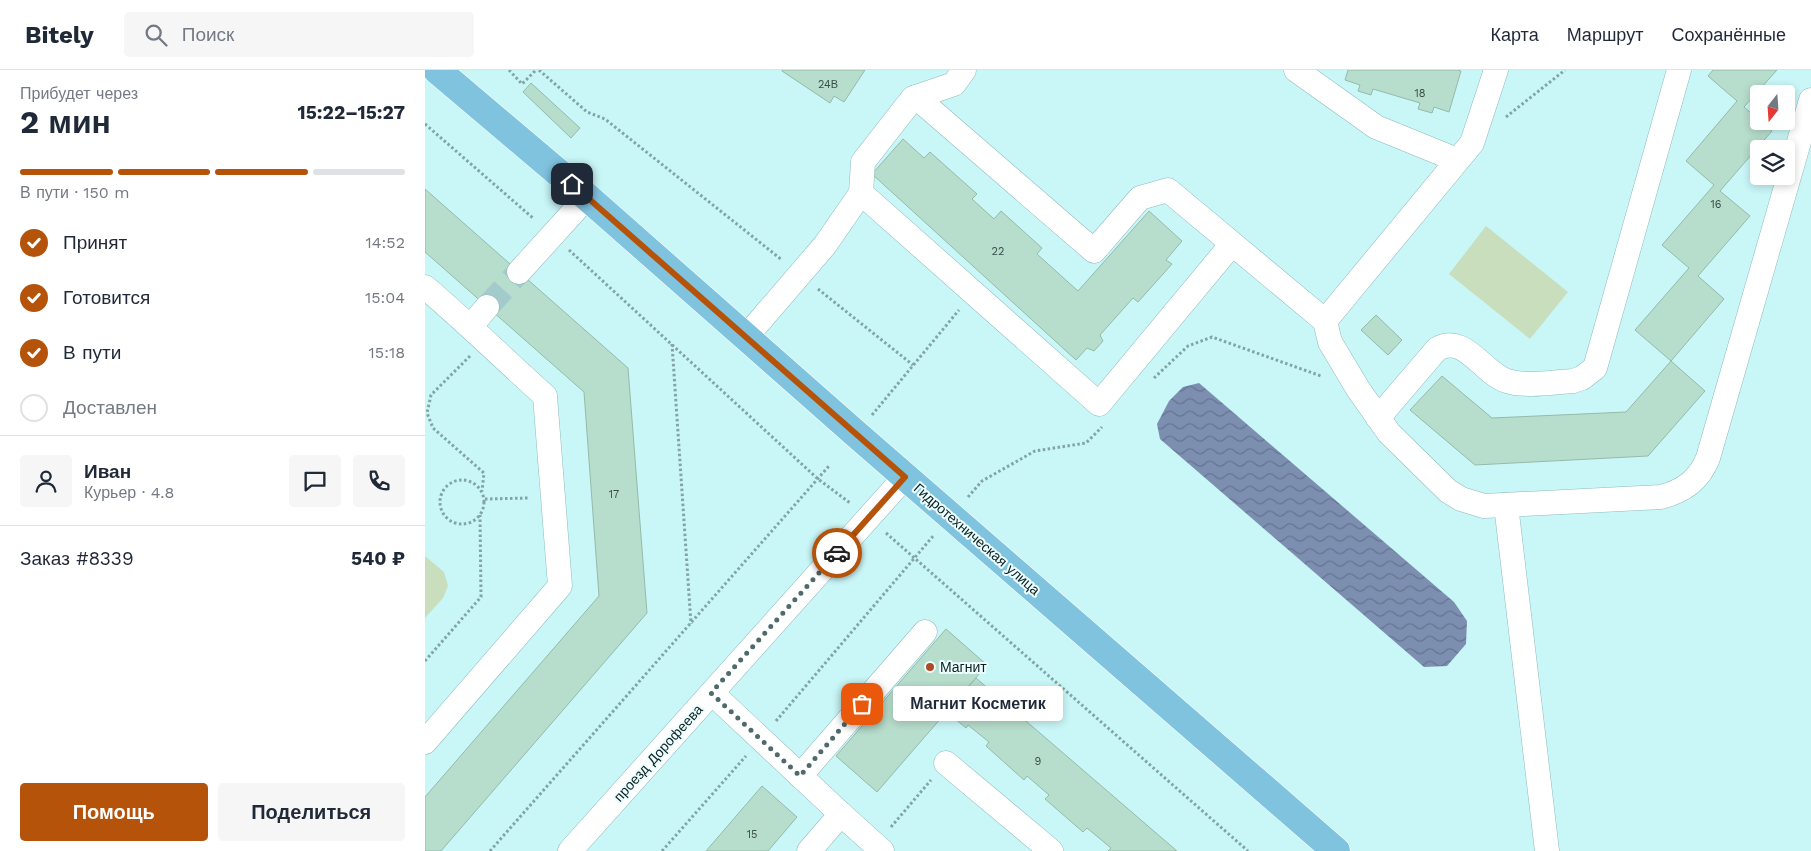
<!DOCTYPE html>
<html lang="ru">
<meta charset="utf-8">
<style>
body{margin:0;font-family:"Work Sans",sans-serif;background:#f6f6f7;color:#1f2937;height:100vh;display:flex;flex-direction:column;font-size:19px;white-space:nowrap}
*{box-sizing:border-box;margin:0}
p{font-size:16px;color:#747a83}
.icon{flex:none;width:28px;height:28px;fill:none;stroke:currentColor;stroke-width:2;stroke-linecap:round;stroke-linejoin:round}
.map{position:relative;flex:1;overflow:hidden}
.details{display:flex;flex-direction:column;background:#fff;width:425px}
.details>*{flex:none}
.needle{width:32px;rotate:197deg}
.tools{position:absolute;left:1325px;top:15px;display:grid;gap:10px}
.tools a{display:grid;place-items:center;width:45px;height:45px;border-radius:5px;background:#fff;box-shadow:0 2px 8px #0003;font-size:25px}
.pin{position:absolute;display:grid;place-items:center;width:42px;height:42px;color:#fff;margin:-21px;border-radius:10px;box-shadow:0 2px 8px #0006}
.courier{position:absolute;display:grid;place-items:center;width:50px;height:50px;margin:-25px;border:4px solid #b45309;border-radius:50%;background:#fff;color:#222;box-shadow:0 1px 6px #0007}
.bubble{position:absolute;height:35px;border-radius:5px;background:#fff;box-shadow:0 2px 8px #0003;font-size:16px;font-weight:700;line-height:35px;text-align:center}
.head em{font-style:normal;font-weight:700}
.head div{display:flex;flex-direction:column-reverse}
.head{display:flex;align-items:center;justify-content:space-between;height:85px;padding:0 20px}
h1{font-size:32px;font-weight:700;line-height:38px}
.bar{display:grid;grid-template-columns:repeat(4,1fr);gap:8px 5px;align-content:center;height:60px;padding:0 20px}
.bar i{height:6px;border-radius:4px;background:#e0e1e3}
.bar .active{background:#b45309}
.bar p{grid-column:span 4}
.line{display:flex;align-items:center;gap:12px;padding:0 20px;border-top:1px solid #e0e1e3}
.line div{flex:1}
.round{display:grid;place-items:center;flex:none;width:52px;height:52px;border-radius:5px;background:#f6f6f7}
ol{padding:0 20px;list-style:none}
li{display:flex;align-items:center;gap:15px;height:55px}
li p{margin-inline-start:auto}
li .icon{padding:5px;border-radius:50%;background:#b45309;color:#fff;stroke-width:4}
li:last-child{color:#747a83}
li i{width:28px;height:28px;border:2px solid #e0e1e3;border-radius:50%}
.action{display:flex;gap:10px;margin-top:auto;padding:10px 20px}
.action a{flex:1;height:58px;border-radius:5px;background:#b45309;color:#fff;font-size:20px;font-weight:700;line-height:58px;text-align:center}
.action a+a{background:#f6f6f7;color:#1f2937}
header{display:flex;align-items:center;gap:30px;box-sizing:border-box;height:70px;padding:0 25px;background:#fff;border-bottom:1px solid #e0e1e3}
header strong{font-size:24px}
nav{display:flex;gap:28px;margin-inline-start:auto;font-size:18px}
.search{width:350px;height:45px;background:#f6f6f7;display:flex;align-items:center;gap:12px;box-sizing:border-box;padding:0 18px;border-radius:5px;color:#747a83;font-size:19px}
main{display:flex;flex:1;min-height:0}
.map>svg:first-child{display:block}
</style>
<header>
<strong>Bitely</strong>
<div class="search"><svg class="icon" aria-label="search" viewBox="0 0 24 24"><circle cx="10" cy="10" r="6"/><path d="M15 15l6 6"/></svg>Поиск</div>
<nav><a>Карта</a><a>Маршрут</a><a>Сохранённые</a></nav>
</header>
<main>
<section class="details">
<div class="head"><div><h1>2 мин</h1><p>Прибудет через</p></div><em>15:22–15:27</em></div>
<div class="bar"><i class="active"></i><i class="active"></i><i class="active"></i><i></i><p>В пути · 150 m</p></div>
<ol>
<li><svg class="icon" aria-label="check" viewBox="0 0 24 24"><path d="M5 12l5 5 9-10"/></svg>Принят<p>14:52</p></li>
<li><svg class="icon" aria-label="check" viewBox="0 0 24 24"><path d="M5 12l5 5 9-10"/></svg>Готовится<p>15:04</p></li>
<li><svg class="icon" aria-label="check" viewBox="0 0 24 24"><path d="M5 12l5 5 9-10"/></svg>В пути<p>15:18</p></li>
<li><i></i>Доставлен</li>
</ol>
<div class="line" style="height:90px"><a class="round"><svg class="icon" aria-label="person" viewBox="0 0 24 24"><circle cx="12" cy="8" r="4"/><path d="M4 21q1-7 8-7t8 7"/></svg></a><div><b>Иван</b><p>Курьер · 4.8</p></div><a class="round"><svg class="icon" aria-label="chat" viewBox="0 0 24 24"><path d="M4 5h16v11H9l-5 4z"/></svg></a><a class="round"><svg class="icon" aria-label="phone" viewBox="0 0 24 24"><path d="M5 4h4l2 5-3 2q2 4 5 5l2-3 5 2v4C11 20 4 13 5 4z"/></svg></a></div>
<div class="line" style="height:65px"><div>Заказ #8339</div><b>540 ₽</b></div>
<div class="action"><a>Помощь</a><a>Поделиться</a></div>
</section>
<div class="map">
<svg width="1386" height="781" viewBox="0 0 1386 781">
<defs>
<pattern id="water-waves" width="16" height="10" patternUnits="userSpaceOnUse" patternTransform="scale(1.25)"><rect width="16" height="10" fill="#7d8fb1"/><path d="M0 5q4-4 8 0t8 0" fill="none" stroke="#65748f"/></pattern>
</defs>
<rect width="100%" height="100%" fill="#c9f6f7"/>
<!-- garden -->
<g fill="#c8debd">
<path d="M 1061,156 L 1143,222 L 1105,269 L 1024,204 Z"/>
<path d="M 0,486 L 19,502 L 23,516 L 18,528 L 0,548 Z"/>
</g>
<!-- water -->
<path fill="url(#water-waves)" d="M 774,313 L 1029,532 L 1042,551 L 1041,574 L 1022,596 L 999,597 L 735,369 L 732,354 L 744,331 L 758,317 Z"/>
<!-- building -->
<g fill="#b7ddcc" stroke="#95baaa">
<path d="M 357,0 L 440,0 L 419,32 L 409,26 L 405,33 L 357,1 Z"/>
<path d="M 923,0 L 1033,0 L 1036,1 L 1024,42 L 1009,37 L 1007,43 L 993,39 L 995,33 L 948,19 L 946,25 L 933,21 L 935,15 L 920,10 Z"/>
<path d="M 1288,0 L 1352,0 L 1319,37 L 1347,61 L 1295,121 L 1325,146 L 1273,206 L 1299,229 L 1246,291 L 1210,260 L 1264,198 L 1237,175 L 1289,115 L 1261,91 L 1312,31 L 1283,6 Z"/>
<path d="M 106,13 L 155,58 L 146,68 L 98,22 Z"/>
<path d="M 478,69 L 499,88 L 505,82 L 552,124 L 547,129 L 569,149 L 576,141 L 617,178 L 612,184 L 653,221 L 724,141 L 757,171 L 741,190 L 747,194 L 713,232 L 708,228 L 675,265 L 678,271 L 669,281 L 662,278 L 651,290 L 447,104 Z"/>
<path d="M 0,119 L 203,298 L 222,543 L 16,781 L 0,781 L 0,727 L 174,526 L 159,322 L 0,182 Z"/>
<path d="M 951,245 L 977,270 L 963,285 L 936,260 Z"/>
<path d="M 1246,291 L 1280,321 L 1223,386 L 1050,395 L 985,340 L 1017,306 L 1067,348 L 1201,342 Z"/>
<path d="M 521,559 L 562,595 L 452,722 L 411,686 Z"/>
<path d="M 551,608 L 752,781 L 683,781 L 686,778 L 662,758 L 658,762 L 620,729 L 624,725 L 602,706 L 599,710 L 561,676 L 564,672 L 543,655 L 541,658 L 522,642 Z"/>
<path d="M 337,716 L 372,747 L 343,781 L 281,781 Z"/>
</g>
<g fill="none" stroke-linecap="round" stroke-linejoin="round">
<!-- minor-tunnel -->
<path stroke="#a3cbcc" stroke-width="24" stroke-dasharray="24 12" stroke-linecap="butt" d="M 62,237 L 94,202"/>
<!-- minor casing -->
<g stroke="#8fbbbc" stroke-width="25">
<g id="minor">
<path d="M 871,0 L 951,57 L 1032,90"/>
<path d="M 1071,0 L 1047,73 L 900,251 L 905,272 L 933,319 L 964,363 L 1023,421 L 1036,429 L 1059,436 L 1236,427 C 1259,421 1274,410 1283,388 L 1386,30"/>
<path d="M 491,27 L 669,181 L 715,128 L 743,120 L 900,251"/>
<path d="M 436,123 L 674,334 L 807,174"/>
<path d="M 94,202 L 162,127"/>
<path d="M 0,217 C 41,252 80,290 120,326 L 135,516 L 0,672"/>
<path d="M 46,256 L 62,237"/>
<path d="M 321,267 L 400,175 L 436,123 L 438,92 L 488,28 L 529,14 L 539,0"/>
<path d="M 953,348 L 1012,279 C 1040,263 1057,303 1082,311 C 1100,317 1129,312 1148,311 L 1157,308 L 1170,298 L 1254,0"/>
<path d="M 1081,435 L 1122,781"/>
<path d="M 287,623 L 416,744 L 384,781"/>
<path d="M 521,693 L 626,781"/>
<path d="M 375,706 L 500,562"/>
<path d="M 416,744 L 457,781"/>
<path d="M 145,781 L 480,407"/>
</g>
</g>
<!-- major casing -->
<g stroke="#fff" stroke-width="29">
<path id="major" d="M 12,0 L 162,127 L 431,364 L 911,781"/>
</g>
<!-- path -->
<g stroke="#82a4a5" stroke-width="3" stroke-dasharray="2.5 2.5" stroke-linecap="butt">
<path d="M 84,0 L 97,14 L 111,0"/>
<path d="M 114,0 L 162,42 L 180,49 L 357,190"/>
<path d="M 1081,47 L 1140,0"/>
<path d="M 0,54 L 109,149"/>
<path d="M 144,180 L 393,409 L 425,433"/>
<path d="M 393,219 L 488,295"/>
<path d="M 247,274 L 266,554"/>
<path d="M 45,286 L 6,325 L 2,343 L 8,358 L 59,403 L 57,421"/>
<path d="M 729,308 L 763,276 L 787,267 L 896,306"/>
<path d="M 447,345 L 534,240"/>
<circle cx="37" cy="432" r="22"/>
<path d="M 543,427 L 557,411 L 610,381 L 661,373 L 677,357"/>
<path d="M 60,429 L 104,428"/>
<path d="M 461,463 L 823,781"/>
<path d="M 0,591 L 56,527 L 55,445"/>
<path d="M 351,651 L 509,465"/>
<path d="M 466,757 L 506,710"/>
<path d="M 65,781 L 404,396"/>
<path d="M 237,781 L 321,686"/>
</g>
<!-- minor -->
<use href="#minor" stroke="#fff" stroke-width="24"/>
<!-- major -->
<use href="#major" stroke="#80c3df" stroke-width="28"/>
</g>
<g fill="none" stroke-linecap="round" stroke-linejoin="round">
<!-- done -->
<path stroke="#4f6a6b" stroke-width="5" stroke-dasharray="0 9" d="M 412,483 L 286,623 L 375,706 L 437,634"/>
<!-- route -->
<path stroke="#b45309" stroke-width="6" d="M 147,114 L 480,407 L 412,483"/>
</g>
<!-- markers -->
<circle fill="#b04926" stroke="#ebfdfe" stroke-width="2" cx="505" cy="597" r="5"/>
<g text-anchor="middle" stroke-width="4" stroke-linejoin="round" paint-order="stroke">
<!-- number labels -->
<g font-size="11" fill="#384e4a">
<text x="403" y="18">24В</text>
<text x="995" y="27">18</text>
<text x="1291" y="138">16</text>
<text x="573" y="185">22</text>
<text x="189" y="428">17</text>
<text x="613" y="695">9</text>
<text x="327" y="768">15</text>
</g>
<!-- street labels -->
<g font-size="14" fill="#0d1f1f" stroke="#ebfdfe">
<text transform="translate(552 469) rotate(41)" y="5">Гидротехническая улица</text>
<text transform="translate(233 683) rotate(-48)" y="5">проезд Дорофеева</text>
</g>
<!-- poi labels -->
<g font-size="14" fill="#0d1f1f" stroke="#ebfdfe" text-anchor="start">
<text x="515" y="602">Магнит</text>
</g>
</g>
</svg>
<div class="tools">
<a><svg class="needle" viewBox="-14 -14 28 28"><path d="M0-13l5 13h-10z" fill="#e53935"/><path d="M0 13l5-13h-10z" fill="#747a83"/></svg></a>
<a><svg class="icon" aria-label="layers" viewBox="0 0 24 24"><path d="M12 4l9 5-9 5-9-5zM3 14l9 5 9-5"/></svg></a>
</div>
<div class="pin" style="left:437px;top:634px;background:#ea580c"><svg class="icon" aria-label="bag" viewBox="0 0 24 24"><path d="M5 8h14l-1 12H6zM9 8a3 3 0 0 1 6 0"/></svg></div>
<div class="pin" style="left:147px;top:114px;background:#1f2937"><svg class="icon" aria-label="home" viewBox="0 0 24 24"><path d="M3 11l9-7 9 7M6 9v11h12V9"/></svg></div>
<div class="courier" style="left:412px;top:483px"><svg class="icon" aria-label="car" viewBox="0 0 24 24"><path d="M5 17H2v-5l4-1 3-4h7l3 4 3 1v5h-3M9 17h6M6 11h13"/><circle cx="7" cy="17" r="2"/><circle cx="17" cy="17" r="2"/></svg></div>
<div class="bubble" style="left:468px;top:616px;width:170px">Магнит Косметик</div>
</div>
</main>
